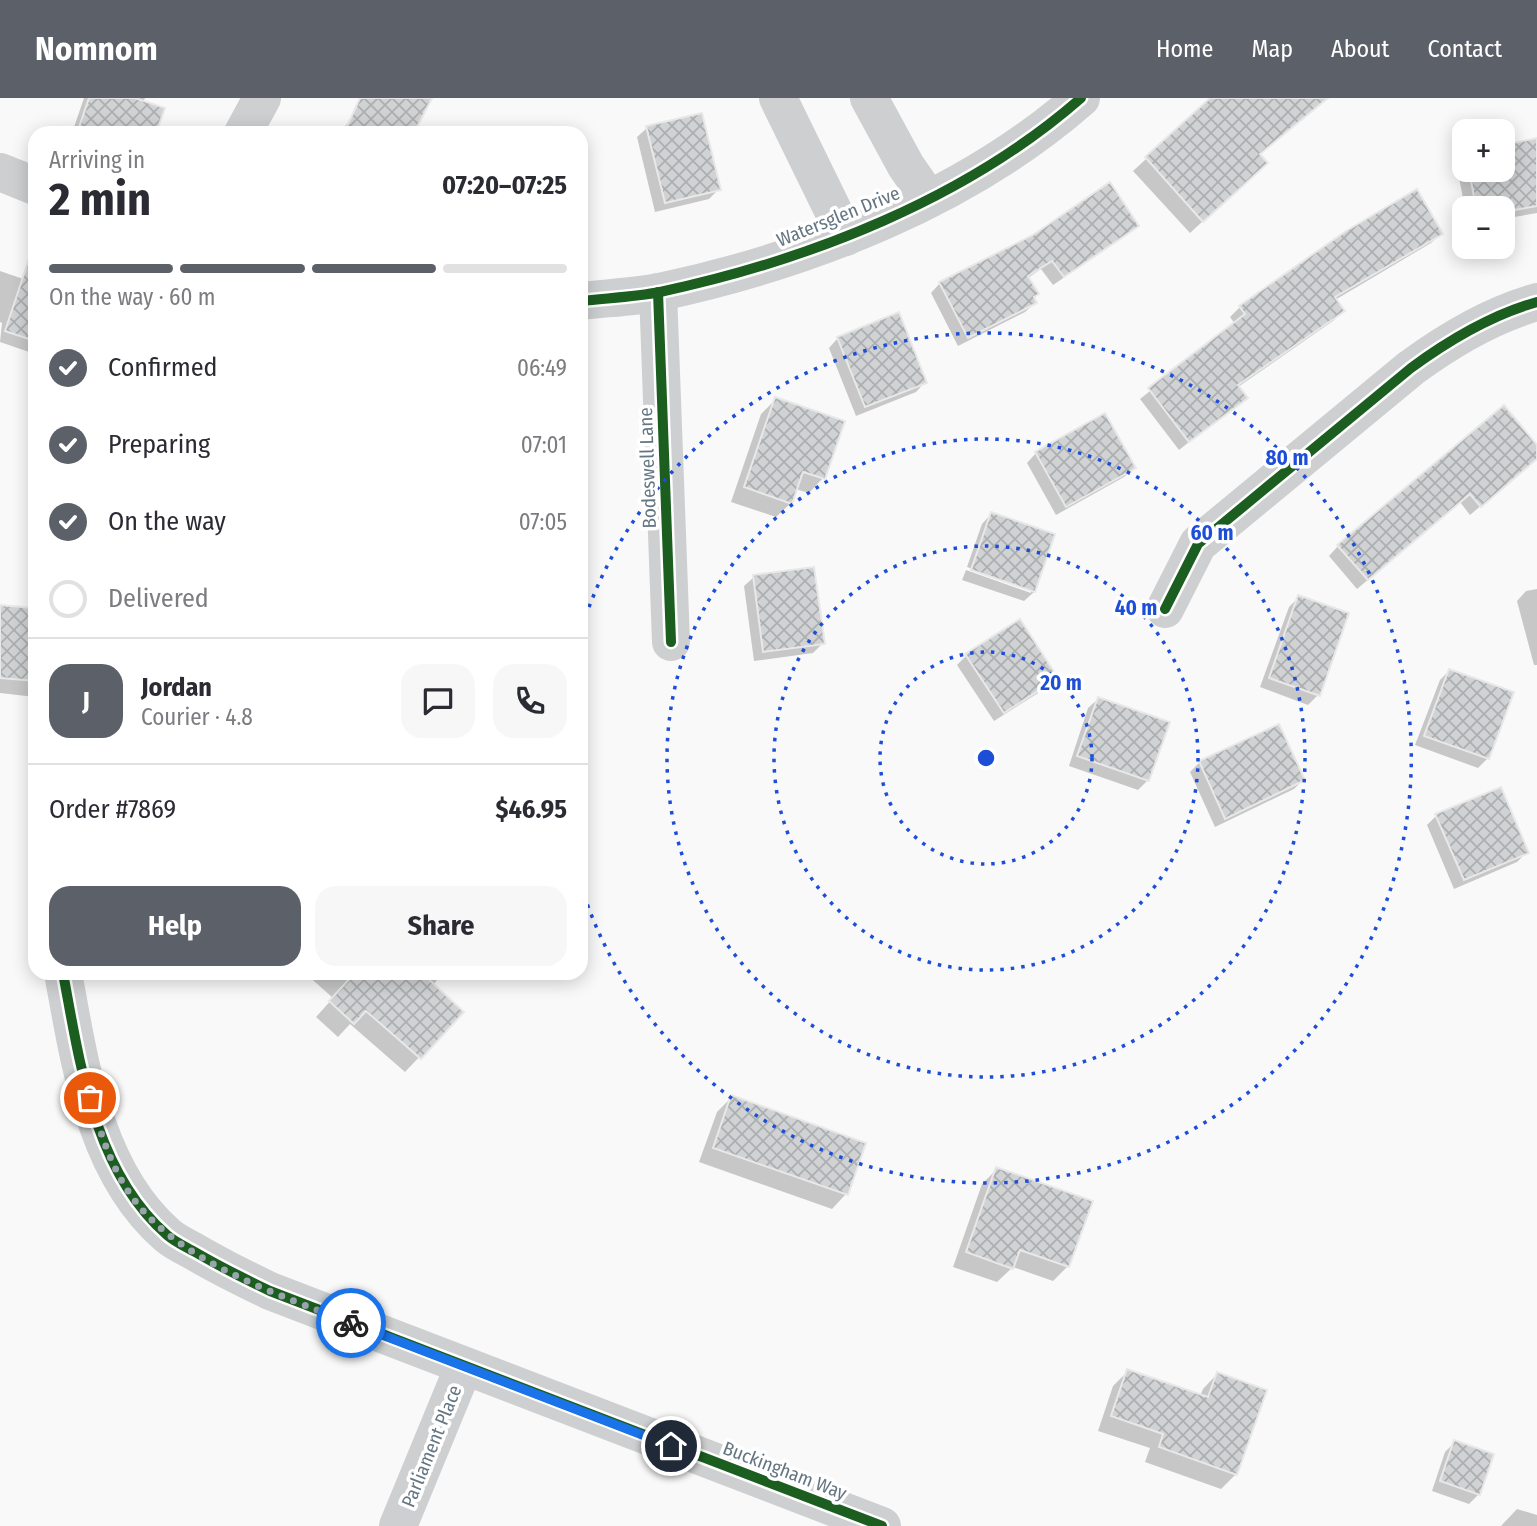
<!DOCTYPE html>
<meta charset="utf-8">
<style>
body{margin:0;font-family:"Fira Sans Condensed",sans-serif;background:#f7f7f7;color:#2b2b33;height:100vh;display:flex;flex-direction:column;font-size:26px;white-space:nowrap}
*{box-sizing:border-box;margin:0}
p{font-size:23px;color:#7c7c81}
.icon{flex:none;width:38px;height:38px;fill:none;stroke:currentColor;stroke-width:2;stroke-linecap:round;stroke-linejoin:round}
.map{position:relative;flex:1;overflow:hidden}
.details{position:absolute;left:28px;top:28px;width:560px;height:854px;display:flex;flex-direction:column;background:#fff;border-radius:21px;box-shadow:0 4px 18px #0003}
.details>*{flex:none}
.fabs{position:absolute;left:1452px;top:21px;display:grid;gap:14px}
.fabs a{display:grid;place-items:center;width:63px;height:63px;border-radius:14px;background:#fff;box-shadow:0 4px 18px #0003;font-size:35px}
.pin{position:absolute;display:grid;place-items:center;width:60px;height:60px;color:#fff;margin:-30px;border:4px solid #fff;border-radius:50%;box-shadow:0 2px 7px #0007}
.courier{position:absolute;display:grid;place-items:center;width:70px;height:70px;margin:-35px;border:5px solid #1a73e8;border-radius:50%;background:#fff;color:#222;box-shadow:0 2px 9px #0007}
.head em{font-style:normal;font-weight:700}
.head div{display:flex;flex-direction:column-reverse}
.head{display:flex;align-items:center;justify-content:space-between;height:119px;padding:0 21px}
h1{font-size:46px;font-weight:700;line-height:52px}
.bar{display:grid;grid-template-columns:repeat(4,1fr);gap:10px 7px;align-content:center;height:84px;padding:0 21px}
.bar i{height:9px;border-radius:5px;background:#e1e1e2}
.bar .active{background:#5c6169}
.bar p{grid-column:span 4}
.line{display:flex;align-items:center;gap:18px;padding:0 21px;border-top:2px solid #e1e1e2}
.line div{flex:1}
.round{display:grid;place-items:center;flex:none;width:74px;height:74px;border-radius:21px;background:#f7f7f7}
ol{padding:0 21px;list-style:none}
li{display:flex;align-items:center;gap:21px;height:77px}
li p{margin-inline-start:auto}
li .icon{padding:7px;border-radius:50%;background:#5c6169;color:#fff;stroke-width:4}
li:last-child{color:#7c7c81}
li i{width:38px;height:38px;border:4px solid #e1e1e2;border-radius:50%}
.action{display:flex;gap:14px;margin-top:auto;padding:14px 21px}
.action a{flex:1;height:80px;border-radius:21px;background:#5c6169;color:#fff;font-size:28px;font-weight:700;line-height:80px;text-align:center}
.action a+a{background:#f7f7f7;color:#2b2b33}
header{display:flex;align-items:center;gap:42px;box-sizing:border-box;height:98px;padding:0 35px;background:#5c6169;color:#fff}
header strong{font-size:33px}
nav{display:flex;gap:38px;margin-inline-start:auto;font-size:24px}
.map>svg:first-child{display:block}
</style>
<header>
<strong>Nomnom</strong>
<nav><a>Home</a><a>Map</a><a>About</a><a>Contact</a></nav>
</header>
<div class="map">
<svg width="1537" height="1428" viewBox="0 0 1537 1428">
<defs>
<pattern id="building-cross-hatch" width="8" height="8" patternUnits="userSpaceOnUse" patternTransform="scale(1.75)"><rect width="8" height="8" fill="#d0d2d3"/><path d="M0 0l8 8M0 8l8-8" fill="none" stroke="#acafb1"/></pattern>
</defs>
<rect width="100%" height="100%" fill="#f9f9f9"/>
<!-- shadow -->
<g fill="#0003">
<path d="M 84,0 L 145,0 L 143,4 L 154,35 L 72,35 Z"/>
<path d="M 366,0 L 430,0 L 400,35 L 340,35 Z"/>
<path d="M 1228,0 L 1328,0 L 1259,57 L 1253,77 L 1190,135 L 1133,73 L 1209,3 Z"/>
<path d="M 647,30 L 719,91 L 709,101 L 655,114 L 637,39 Z"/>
<path d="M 1537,43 L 1537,115 L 1503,121 L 1503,110 L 1465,110 L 1456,65 L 1465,57 L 1465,72 L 1503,72 Z"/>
<path d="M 1137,128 L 1127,137 L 1053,187 L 1041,171 L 1028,180 L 1035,205 L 1025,214 L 958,248 L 931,195 L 940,185 Z"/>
<path d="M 1441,136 L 1431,145 L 1335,202 L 1343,213 L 1333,223 L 1238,289 L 1246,299 L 1179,352 L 1140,301 L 1235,226 L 1230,219 L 1240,209 Z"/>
<path d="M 0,173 L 35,185 L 35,256 L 0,244 L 2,225 L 0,224 Z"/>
<path d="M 838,240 L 925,284 L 916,294 L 856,318 L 829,250 Z"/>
<path d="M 776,301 L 823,380 L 809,395 L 795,391 L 791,405 L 776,419 L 731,404 L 761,316 Z"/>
<path d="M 1537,350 L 1537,360 L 1470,417 L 1460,404 L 1357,491 L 1329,458 L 1338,448 Z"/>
<path d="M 1036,355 L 1134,370 L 1124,379 L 1056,417 L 1027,365 Z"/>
<path d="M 991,416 L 1034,494 L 1024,503 L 962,482 L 966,472 L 1031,495 L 1031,491 L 967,469 L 982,426 Z"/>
<path d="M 754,479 L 823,545 L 813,555 L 754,563 L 744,488 Z"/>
<path d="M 1537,491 L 1537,567 L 1534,567 L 1517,503 L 1526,493 Z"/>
<path d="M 1299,499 L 1318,597 L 1308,607 L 1260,589 L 1289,509 Z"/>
<path d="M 0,509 L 35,524 L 35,599 L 0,595 Z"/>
<path d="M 966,558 L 1056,580 L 1046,590 L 994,623 L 957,567 Z"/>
<path d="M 1449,573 L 1488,660 L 1478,670 L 1415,647 L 1440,582 Z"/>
<path d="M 1098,601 L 1148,682 L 1138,692 L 1069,668 L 1088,610 Z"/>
<path d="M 1200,664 L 1303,682 L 1294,691 L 1215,729 L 1190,674 Z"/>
<path d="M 1436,718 L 1527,754 L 1517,764 L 1454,791 L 1427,727 Z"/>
<path d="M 305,875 L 443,875 L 433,887 L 462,914 L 405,974 L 350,926 L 338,939 L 316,919 L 333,900 Z"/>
<path d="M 732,999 L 846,1096 L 832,1111 L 699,1064 L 717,1014 Z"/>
<path d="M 997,1071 L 1068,1168 L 1053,1183 L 1013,1169 L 997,1184 L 953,1169 L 982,1086 Z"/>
<path d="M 1128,1273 L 1200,1298 L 1203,1291 L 1217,1276 L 1236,1376 L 1221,1391 L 1145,1364 L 1150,1350 L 1098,1333 L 1113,1288 Z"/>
<path d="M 1455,1344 L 1479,1396 L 1469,1406 L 1432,1393 L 1445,1354 Z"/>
<path d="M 1517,1411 L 1537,1417 L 1537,1428 L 1501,1428 Z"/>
</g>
<!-- building -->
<g fill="url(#building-cross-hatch)" stroke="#e8e8e8" stroke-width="2">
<path d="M 89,0 L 135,0 L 165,10 L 156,35 L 77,35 Z"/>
<path d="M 360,0 L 432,0 L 414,35 L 344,35 Z"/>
<path d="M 1210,0 L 1328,0 L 1260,56 L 1268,65 L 1203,124 L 1145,59 Z"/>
<path d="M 702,15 L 721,92 L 665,105 L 646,28 Z"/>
<path d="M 1537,40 L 1537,108 L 1503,114 L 1503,110 L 1476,110 L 1469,72 L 1503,72 L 1503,47 Z"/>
<path d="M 1110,84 L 1139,128 L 1064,179 L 1052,163 L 1028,178 L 1039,196 L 1034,199 L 1037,205 L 968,240 L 939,184 L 1033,137 Z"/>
<path d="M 1417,91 L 1443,136 L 1335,199 L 1345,213 L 1238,287 L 1248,300 L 1189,344 L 1148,290 L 1245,216 L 1239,208 L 1346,133 Z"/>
<path d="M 30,158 L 35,159 L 35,243 L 5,233 Z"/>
<path d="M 899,214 L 927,285 L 865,309 L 837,239 Z"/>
<path d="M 775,299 L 845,323 L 825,381 L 803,374 L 792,406 L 744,389 Z"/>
<path d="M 1504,307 L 1537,347 L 1537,361 L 1481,409 L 1470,396 L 1368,482 L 1337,447 Z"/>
<path d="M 1105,315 L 1136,370 L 1066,409 L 1035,354 Z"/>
<path d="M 991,414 L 1055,436 L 1035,494 L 971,472 Z"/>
<path d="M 814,469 L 825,546 L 763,554 L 753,477 Z"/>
<path d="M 1298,497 L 1349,515 L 1320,598 L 1269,580 Z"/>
<path d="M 0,507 L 33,510 L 32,522 L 35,522 L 35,583 L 0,580 Z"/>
<path d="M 1020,521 L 1058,580 L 1004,615 L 965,556 Z"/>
<path d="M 1449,571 L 1514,594 L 1489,661 L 1424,638 Z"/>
<path d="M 1098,599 L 1170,624 L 1149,683 L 1077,658 Z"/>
<path d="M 1279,626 L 1305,682 L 1225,721 L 1199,663 Z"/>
<path d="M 1501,689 L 1529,755 L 1464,782 L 1435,716 Z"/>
<path d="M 355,875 L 422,875 L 464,914 L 421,961 L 366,913 L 354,926 L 329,903 Z"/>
<path d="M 731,997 L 866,1045 L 848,1097 L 713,1050 Z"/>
<path d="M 996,1069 L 1093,1103 L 1069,1169 L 1020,1152 L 1013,1171 L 966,1154 Z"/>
<path d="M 1127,1271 L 1208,1299 L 1217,1274 L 1267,1292 L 1237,1377 L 1159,1349 L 1163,1336 L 1111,1318 Z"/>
<path d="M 1454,1342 L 1494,1356 L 1480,1397 L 1440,1383 Z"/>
</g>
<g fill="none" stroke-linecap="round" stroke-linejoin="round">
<!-- minor -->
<g stroke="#cecfd0" stroke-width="38">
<path d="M 778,0 L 846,139"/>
<path d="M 869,0 L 906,68 L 929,101"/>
<path d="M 243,35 L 262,0"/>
<path d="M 0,74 L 35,88"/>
<path d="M 658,194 L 671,544"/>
<path d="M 581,203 C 607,200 635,199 660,194 C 809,162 966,101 1081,0"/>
<path d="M 1165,511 L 1198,446 L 1411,270 C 1449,242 1491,217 1537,204"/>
<path d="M 63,875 C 80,966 94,1073 167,1137 C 175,1144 186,1149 195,1154 C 219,1168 245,1181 270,1193 L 882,1428"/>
<path d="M 398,1428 L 464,1268"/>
</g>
<!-- cycleway casing -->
<g stroke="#fff" stroke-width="15">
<g id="cycleway">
<path d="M 658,194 L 671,544"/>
<path d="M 581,203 C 607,200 635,199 660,194 C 809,162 966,101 1081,0"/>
<path d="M 1165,511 L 1198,446 L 1411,270 C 1449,242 1491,217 1537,204"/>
<path d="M 63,875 C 80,966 94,1073 167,1137 C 175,1144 186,1149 195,1154 C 219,1168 245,1181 270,1193 L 882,1428"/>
</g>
</g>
<!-- cycleway -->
<use href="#cycleway" stroke="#1b5e20" stroke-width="10"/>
</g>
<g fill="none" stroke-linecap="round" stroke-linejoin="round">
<!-- done -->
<path stroke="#99a4ac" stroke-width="7" stroke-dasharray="0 12.6" d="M 90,1000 C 101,1036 112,1073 135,1103 C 181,1164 281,1198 351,1225"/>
<!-- route -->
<path stroke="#1a73e8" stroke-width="9" d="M 351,1225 L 671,1348"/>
</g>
<!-- distance rings -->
<g fill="none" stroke="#1d4ed8" stroke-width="3.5" stroke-dasharray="3.5 7">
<circle cx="986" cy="660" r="106"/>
<circle cx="986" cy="660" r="212"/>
<circle cx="986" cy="660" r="319"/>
<path d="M582 529A425 425 0 1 1 582 791"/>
</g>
<g text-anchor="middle" stroke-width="7" stroke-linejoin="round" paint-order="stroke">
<!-- street labels -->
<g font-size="19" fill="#657683" stroke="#fff">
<text transform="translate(838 118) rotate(-22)" y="7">Watersglen Drive</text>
<text transform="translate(647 370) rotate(-92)" y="7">Bodeswell Lane</text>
<text transform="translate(431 1348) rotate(-68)" y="7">Parliament Place</text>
<text transform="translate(785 1372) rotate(21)" y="7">Buckingham Way</text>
</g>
</g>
<circle cx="986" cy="660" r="10" fill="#1d4ed8" stroke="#fff" stroke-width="3.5"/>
<g font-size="21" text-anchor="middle" font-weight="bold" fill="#1d4ed8" stroke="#fff" stroke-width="7" stroke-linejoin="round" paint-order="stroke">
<text x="1287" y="367">80 m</text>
<text x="1212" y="442">60 m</text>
<text x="1136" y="517">40 m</text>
<text x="1061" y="592">20 m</text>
</g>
</svg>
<div class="fabs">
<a>+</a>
<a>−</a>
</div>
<div class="pin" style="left:90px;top:1000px;background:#ea580c"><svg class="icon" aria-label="bag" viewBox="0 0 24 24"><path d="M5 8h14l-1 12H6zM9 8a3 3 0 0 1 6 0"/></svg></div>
<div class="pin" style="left:671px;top:1348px;background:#1f2937"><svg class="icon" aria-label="home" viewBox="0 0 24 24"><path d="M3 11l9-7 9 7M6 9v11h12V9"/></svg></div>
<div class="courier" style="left:351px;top:1225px"><svg class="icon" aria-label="bike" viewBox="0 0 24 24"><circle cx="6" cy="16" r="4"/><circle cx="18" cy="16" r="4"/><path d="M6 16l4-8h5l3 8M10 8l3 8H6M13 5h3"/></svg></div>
<section class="details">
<div class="head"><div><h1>2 min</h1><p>Arriving in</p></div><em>07:20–07:25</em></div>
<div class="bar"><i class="active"></i><i class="active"></i><i class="active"></i><i></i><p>On the way · 60 m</p></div>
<ol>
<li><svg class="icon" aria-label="check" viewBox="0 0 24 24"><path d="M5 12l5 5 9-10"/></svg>Confirmed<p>06:49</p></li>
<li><svg class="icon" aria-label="check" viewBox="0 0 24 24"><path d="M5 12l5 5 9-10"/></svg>Preparing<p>07:01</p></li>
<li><svg class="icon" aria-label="check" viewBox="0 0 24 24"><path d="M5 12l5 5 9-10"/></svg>On the way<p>07:05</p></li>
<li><i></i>Delivered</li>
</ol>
<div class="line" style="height:126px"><b class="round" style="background:#5c6169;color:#fff">J</b><div><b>Jordan</b><p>Courier · 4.8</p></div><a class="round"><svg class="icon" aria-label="chat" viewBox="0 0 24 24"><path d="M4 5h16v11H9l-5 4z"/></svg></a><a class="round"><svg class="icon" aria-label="phone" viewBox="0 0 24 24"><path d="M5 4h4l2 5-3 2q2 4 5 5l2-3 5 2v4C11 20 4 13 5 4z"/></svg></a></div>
<div class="line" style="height:91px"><div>Order #7869</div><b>$46.95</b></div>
<div class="action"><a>Help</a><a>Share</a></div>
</section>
</div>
